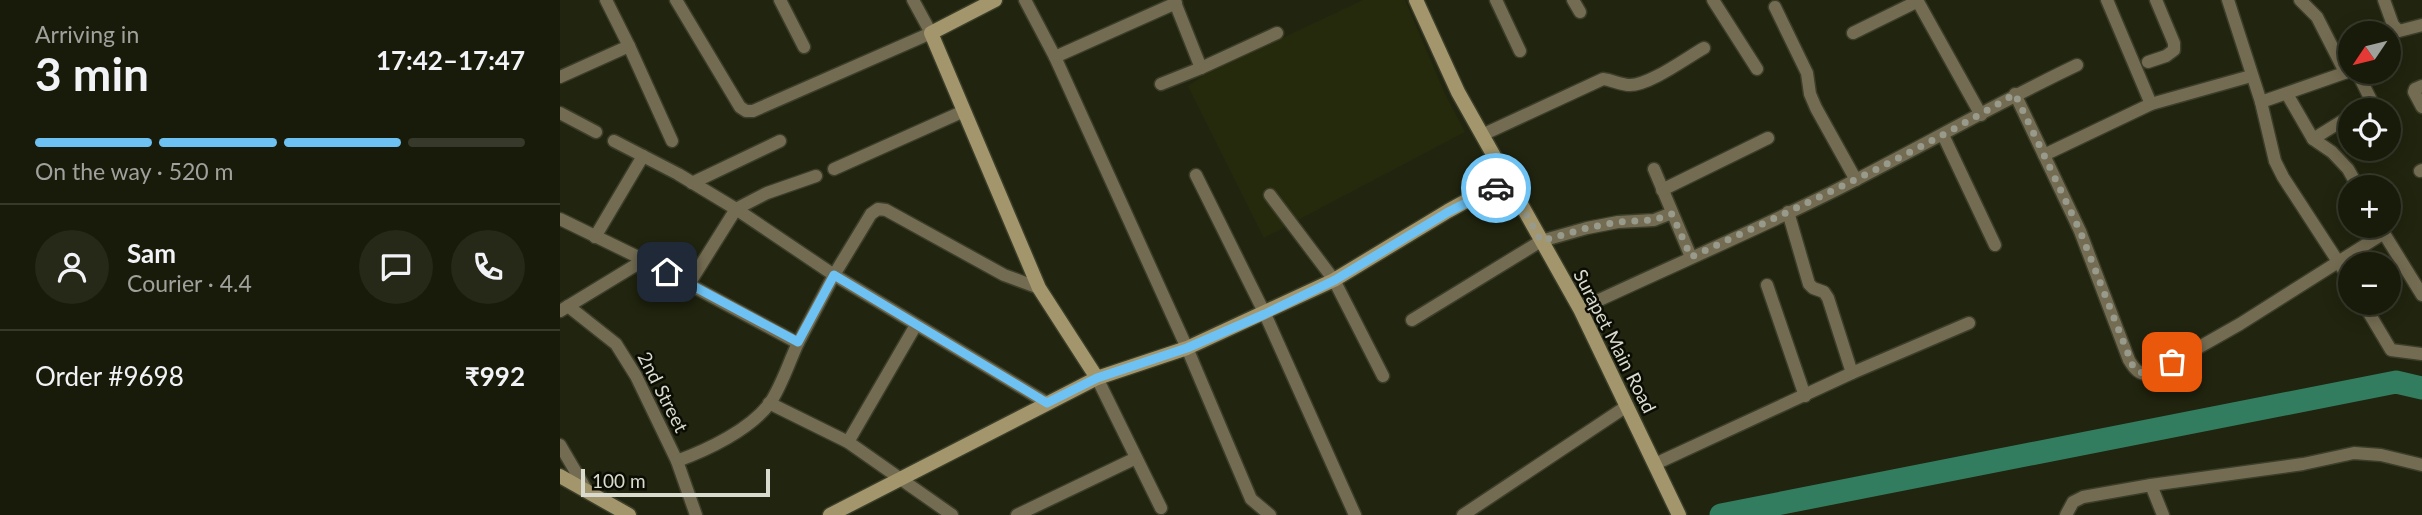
<!DOCTYPE html>
<meta charset="utf-8">
<style>
body{margin:0;font-family:Lato,sans-serif;background:#262818;color:#f1f3f6;height:100vh;display:flex;flex-direction:column;font-size:26px;white-space:nowrap}
*{box-sizing:border-box;margin:0}
p{font-size:23px;color:#9fa19c}
.icon{flex:none;width:38px;height:38px;fill:none;stroke:currentColor;stroke-width:2;stroke-linecap:round;stroke-linejoin:round}
.map{position:relative;flex:1;overflow:hidden}
.details{display:flex;flex-direction:column;background:#191b0a;width:560px}
.details>*{flex:none}
.needle{width:46px;rotate:235deg}
.buttons{position:absolute;left:1778px;top:21px;display:grid;gap:14px}
.buttons a{display:grid;place-items:center;width:63px;height:63px;border-radius:50%;background:#191b0a;box-shadow:0 4px 18px #0003,0 0 0 2px #37392b;font-size:35px}
.scale{position:absolute;left:21px;bottom:18px;width:189px;box-sizing:border-box;padding-left:7px;border:4px solid #d8dbce;border-top:0;font-size:19px;line-height:24px;white-space:nowrap;color:#d8dbce;-webkit-text-stroke:5px #0b0c04;paint-order:stroke}
.pin{position:absolute;display:grid;place-items:center;width:60px;height:60px;color:#fff;margin:-30px;border-radius:14px;box-shadow:0 4px 10px #0006}
.courier{position:absolute;display:grid;place-items:center;width:70px;height:70px;margin:-35px;border:5px solid #6dc2f3;border-radius:50%;background:#fff;color:#222;box-shadow:0 2px 9px #0007}
.overview em{font-style:normal;font-weight:700}
.overview div{display:flex;flex-direction:column-reverse}
.overview{display:flex;align-items:center;justify-content:space-between;height:119px;padding:0 35px}
h1{font-size:46px;font-weight:700;line-height:52px}
.bar{display:grid;grid-template-columns:repeat(4,1fr);gap:10px 7px;align-content:center;height:84px;padding:0 35px}
.bar i{height:9px;border-radius:5px;background:#37392b}
.bar .current{background:#6dc2f3}
.bar p{grid-column:span 4}
.line{display:flex;align-items:center;gap:18px;padding:0 35px;border-top:2px solid #37392b}
.line div{flex:1}
.round{display:grid;place-items:center;flex:none;width:74px;height:74px;border-radius:37px;background:#262818}
main{display:flex;flex:1;min-height:0}
.map>svg:first-child{display:block}
</style>
<main>
<section class="details">
<div class="overview"><div><h1>3 min</h1><p>Arriving in</p></div><em>17:42–17:47</em></div>
<div class="bar"><i class="current"></i><i class="current"></i><i class="current"></i><i></i><p>On the way · 520 m</p></div>
<div class="line" style="height:126px"><a class="round"><svg class="icon" aria-label="person" viewBox="0 0 24 24"><circle cx="12" cy="8" r="4"/><path d="M4 21q1-7 8-7t8 7"/></svg></a><div><b>Sam</b><p>Courier · 4.4</p></div><a class="round"><svg class="icon" aria-label="chat" viewBox="0 0 24 24"><path d="M4 5h16v11H9l-5 4z"/></svg></a><a class="round"><svg class="icon" aria-label="phone" viewBox="0 0 24 24"><path d="M5 4h4l2 5-3 2q2 4 5 5l2-3 5 2v4C11 20 4 13 5 4z"/></svg></a></div>
<div class="line" style="height:91px"><div>Order #9698</div><b>₹992</b></div>
</section>
<div class="map">
<svg width="1862" height="515" viewBox="0 0 1862 515">
<rect width="100%" height="100%" fill="#21240e"/>
<!-- built -->
<path fill="#262a0d" d="M 803,0 L 845,0 L 885,94 L 905,132 L 704,238 L 628,86 L 644,75 Z"/>
<g fill="none" stroke-linecap="round" stroke-linejoin="round">
<!-- river -->
<path stroke="#327d5f" stroke-width="23" d="M 1161,515 L 1836,382 L 1862,388"/>
<!-- street casing -->
<g stroke="#3b3e29" stroke-width="15">
<g id="street">
<path d="M 116,0 L 180,107 L 186,111 L 193,111 L 371,33 L 353,0"/>
<path d="M 220,0 L 244,47"/>
<path d="M 465,0 L 495,57 L 627,348 L 691,499 L 710,515"/>
<path d="M 936,0 L 960,51"/>
<path d="M 1013,0 L 1020,12"/>
<path d="M 1153,0 L 1197,69"/>
<path d="M 1357,0 L 1421,115"/>
<path d="M 1547,0 L 1591,104"/>
<path d="M 1668,0 L 1701,102 L 1715,161 L 1723,177 L 1790,280"/>
<path d="M 1740,0 L 1757,17 L 1785,72"/>
<path d="M 1824,0 L 1833,25 L 1839,31 L 1862,25"/>
<path d="M 1215,7 L 1247,73 L 1250,94 L 1256,108 L 1296,180"/>
<path d="M 1293,33 L 1358,1"/>
<path d="M 69,46 L 112,141"/>
<path d="M 495,57 L 616,3"/>
<path d="M 1588,62 L 1606,56 L 1614,50 L 1614,43 L 1596,0"/>
<path d="M 641,68 L 717,33"/>
<path d="M 1797,72 L 1816,110"/>
<path d="M 0,77 L 69,46 L 46,0"/>
<path d="M 601,84 L 641,68 L 614,0"/>
<path d="M 1862,86 L 1855,89 L 1854,92 L 1862,107"/>
<path d="M 1455,94 L 1520,231 L 1569,360 C 1575,370 1579,374 1590,375 L 1680,324 L 1824,233"/>
<path d="M 1727,94 L 1753,139 L 1772,152 L 1788,169 L 1798,187"/>
<path d="M 1701,102 L 1790,71"/>
<path d="M 0,113 L 36,132"/>
<path d="M 922,135 L 1043,79 C 1052,80 1061,85 1070,85 C 1090,85 1126,58 1144,48"/>
<path d="M 1383,135 L 1435,245"/>
<path d="M 1829,137 L 1831,142"/>
<path d="M 1753,139 L 1790,116"/>
<path d="M 54,141 L 118,174 L 176,209 L 274,275 L 238,343"/>
<path d="M 1484,155 L 1591,104 L 1691,76"/>
<path d="M 274,169 L 404,111"/>
<path d="M 1094,169 L 1131,257"/>
<path d="M 1860,171 L 1862,170"/>
<path d="M 636,175 L 705,314 L 795,515"/>
<path d="M 132,183 L 220,141"/>
<path d="M 1102,190 L 1208,138"/>
<path d="M 710,195 L 774,280 L 823,376"/>
<path d="M 1228,212 L 1249,284 L 1253,288 L 1264,292 L 1268,298 L 1292,373"/>
<path d="M 0,219 L 84,260"/>
<path d="M 1820,227 L 1862,295"/>
<path d="M 35,237 L 83,156"/>
<path d="M 129,284 L 176,209 L 207,193 L 256,176"/>
<path d="M 1207,285 L 1245,396"/>
<path d="M 479,288 L 444,275 L 326,210 L 318,209 L 311,214 L 274,275 L 487,403"/>
<path d="M 1803,303 L 1831,350 L 1862,354"/>
<path d="M 8,306 L 56,344 L 76,376 L 117,461 L 136,515"/>
<path d="M 1020,309 C 1105,269 1192,232 1276,190 C 1357,149 1435,104 1517,65"/>
<path d="M 0,311 L 84,260 L 238,343 C 229,362 222,385 210,403 C 190,430 147,450 117,461"/>
<path d="M 852,320 L 981,241 L 1027,228 L 1058,222 L 1094,220 L 1112,213"/>
<path d="M 537,378 L 601,508"/>
<path d="M 209,403 L 288,442 L 392,515"/>
<path d="M 288,442 L 356,325"/>
<path d="M 0,445 L 27,491"/>
<path d="M 1095,464 L 1292,373 L 1409,323"/>
<path d="M 1591,485 L 1603,515"/>
<path d="M 457,515 L 576,458"/>
<path d="M 903,515 L 1067,406"/>
<path d="M 1506,515 L 1513,502 L 1523,497 L 1591,485 L 1743,464 L 1794,453 L 1821,455 L 1862,465"/>
</g>
</g>
<!-- secondary casing -->
<g stroke="#3b3e29" stroke-width="17">
<g id="secondary">
<path d="M 435,0 L 371,33 L 479,288 L 537,378"/>
<path d="M 856,0 L 898,92 L 1020,309 L 1119,515"/>
<path d="M 0,476 L 69,515"/>
<path d="M 270,515 L 537,378 L 627,348 L 774,280 L 888,211 L 919,194 L 949,183"/>
</g>
</g>
<!-- street -->
<use href="#street" stroke="#746c52" stroke-width="12"/>
<!-- secondary -->
<use href="#secondary" stroke="#a3966c" stroke-width="14"/>
</g>
<g fill="none" stroke-linecap="round" stroke-linejoin="round">
<!-- done -->
<path stroke="#989b8b" stroke-width="7" stroke-dasharray="0 12.6" d="M 936,188 L 949,183 L 981,241 L 1027,228 L 1058,222 L 1094,220 L 1112,214 L 1131,257 C 1241,206 1351,156 1455,94 L 1520,231 L 1574,369 C 1589,379 1598,370 1612,362"/>
<!-- route -->
<path stroke="#6dc2f3" stroke-width="9" d="M 107,272 L 238,342 L 274,275 L 487,403 L 537,378 L 627,348 L 705,314 L 775,280 L 888,212 L 936,188"/>
</g>
<g text-anchor="middle" stroke-width="5" stroke-linejoin="round" paint-order="stroke">
<!-- street labels -->
<g font-size="19" fill="#d8dbce" stroke="#0b0c04">
<text transform="translate(1055 341) rotate(63)" y="7">Surapet Main Road</text>
<text transform="translate(103 392) rotate(63)" y="7">2nd Street</text>
</g>
</g>
</svg>
<div class="buttons">
<a><svg class="needle" viewBox="-14 -14 28 28"><path d="M0-13l5 13h-10z" fill="#e53935"/><path d="M0 13l5-13h-10z" fill="#9fa19c"/></svg></a>
<a><svg class="icon" aria-label="locate" viewBox="0 0 24 24"><circle cx="12" cy="12" r="6"/><path d="M12 2v4M12 18v4M2 12h4M18 12h4"/></svg></a>
<a>+</a>
<a>−</a>
</div>
<div class="scale">100 m</div>
<div class="pin" style="left:1612px;top:362px;background:#ea580c"><svg class="icon" aria-label="bag" viewBox="0 0 24 24"><path d="M5 8h14l-1 12H6zM9 8a3 3 0 0 1 6 0"/></svg></div>
<div class="pin" style="left:107px;top:272px;background:#1f2937"><svg class="icon" aria-label="home" viewBox="0 0 24 24"><path d="M3 11l9-7 9 7M6 9v11h12V9"/></svg></div>
<div class="courier" style="left:936px;top:188px"><svg class="icon" aria-label="car" viewBox="0 0 24 24"><path d="M5 17H2v-5l4-1 3-4h7l3 4 3 1v5h-3M9 17h6M6 11h13"/><circle cx="7" cy="17" r="2"/><circle cx="17" cy="17" r="2"/></svg></div>
</div>
</main>
